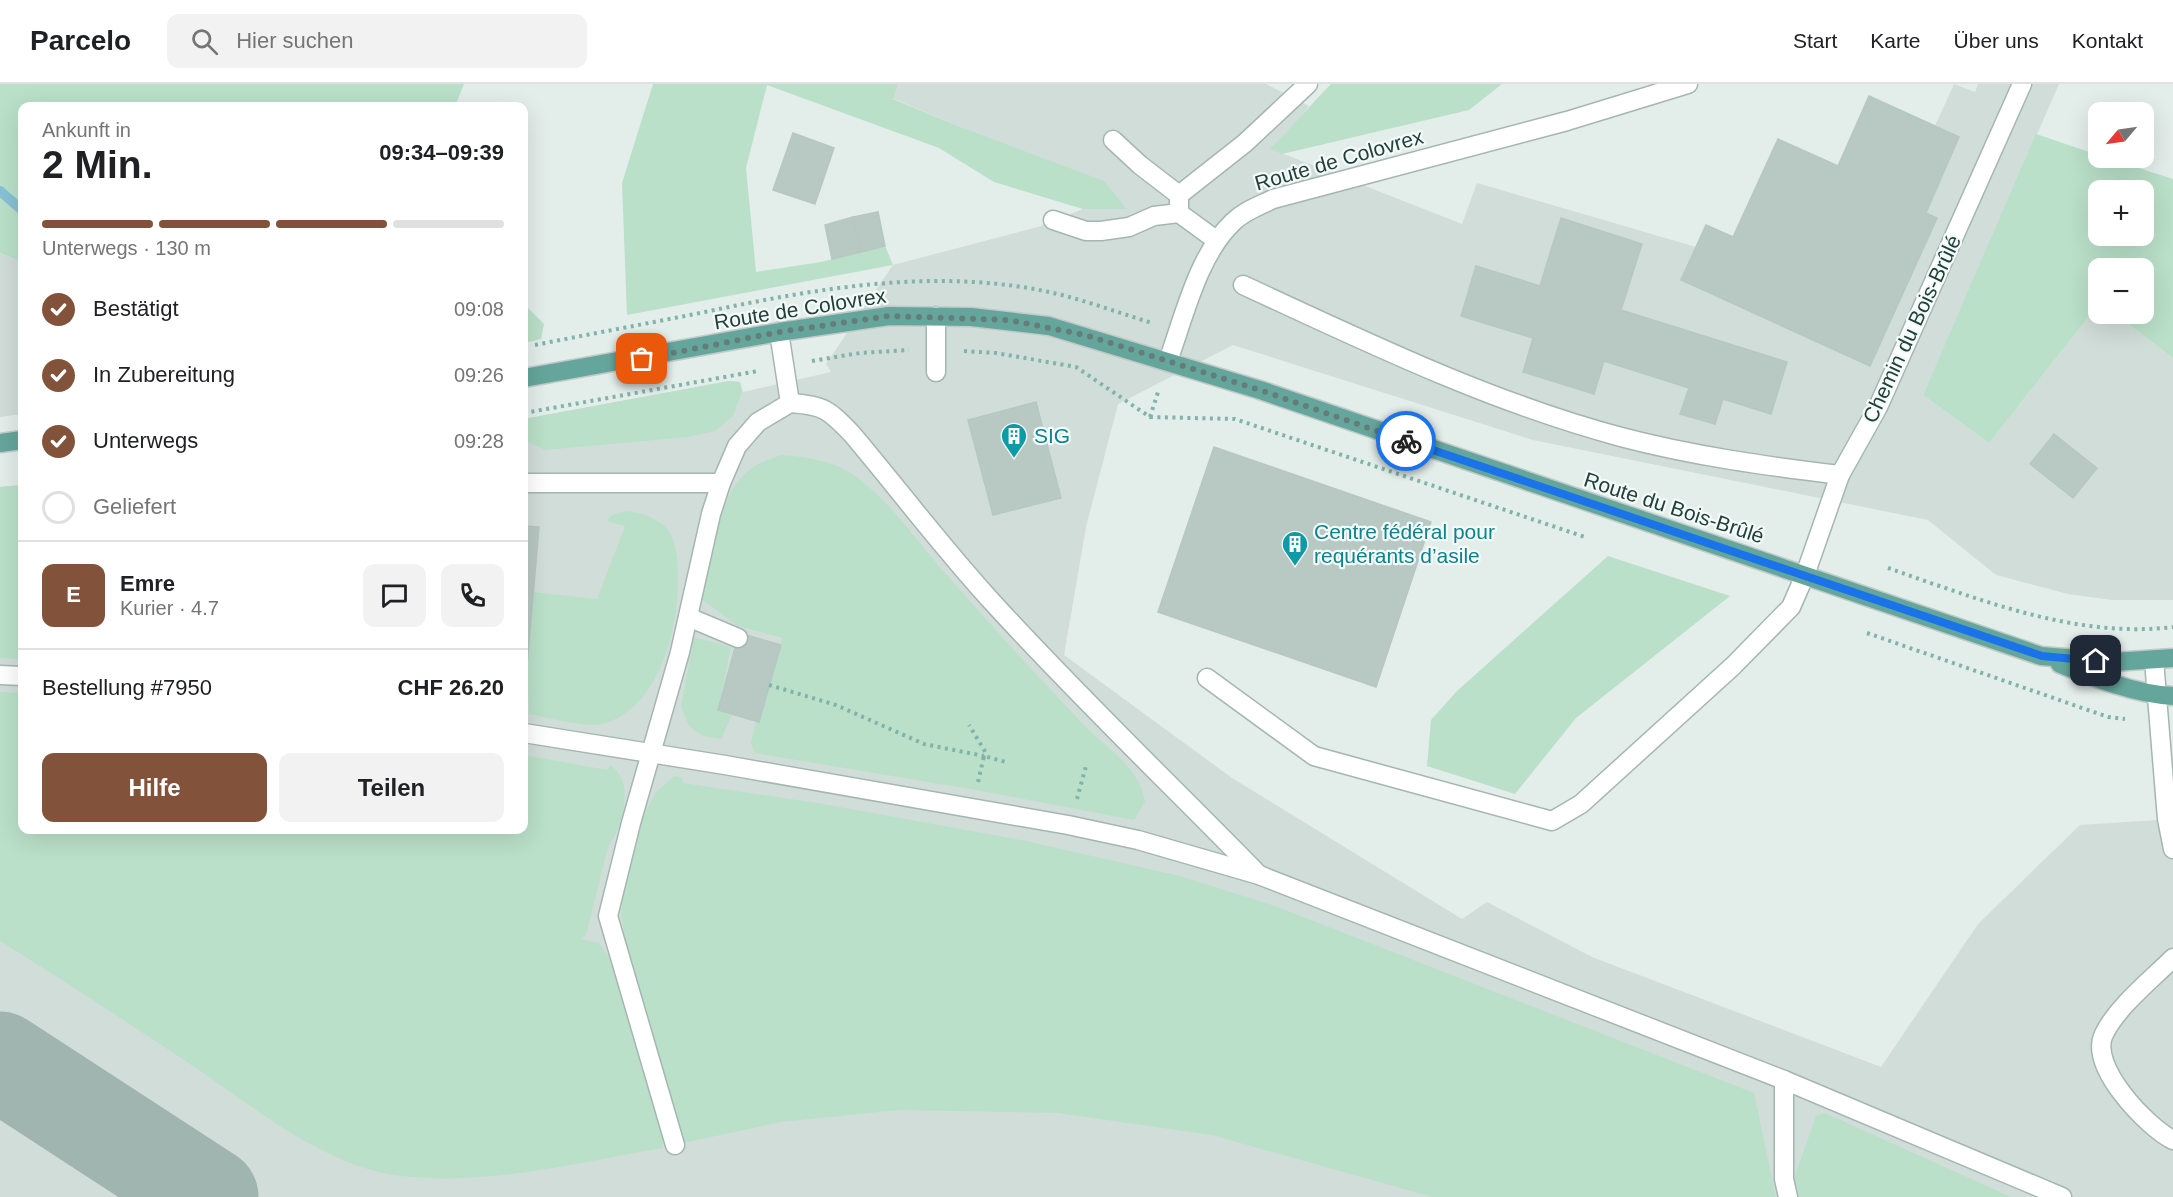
<!DOCTYPE html>
<html lang="de">
<meta charset="utf-8">
<style>
body{margin:0;font-family:Helvetica,sans-serif;background:#f2f2f2;color:#202124;height:100vh;display:flex;flex-direction:column;font-size:22px;white-space:nowrap}
*{box-sizing:border-box;margin:0}
p{font-size:20px;color:#757577}
.icon{flex:none;width:33px;height:33px;fill:none;stroke:currentColor;stroke-width:2;stroke-linecap:round;stroke-linejoin:round}
.map{position:relative;flex:1;overflow:hidden}
.drawer{position:absolute;left:18px;top:18px;width:510px;height:732px;display:flex;flex-direction:column;background:#fff;border-radius:12px;box-shadow:0 6px 24px #0002}
.drawer>*{flex:none}
.needle{width:39px;rotate:241deg}
.fabs{position:absolute;left:2088px;top:18px;display:grid;gap:12px}
.fabs a{display:grid;place-items:center;width:66px;height:66px;border-radius:12px;background:#fff;box-shadow:0 6px 24px #0002;font-size:30px}
.pin{position:absolute;display:grid;place-items:center;width:51px;height:51px;color:#fff;margin:-26px;border-radius:12px;box-shadow:0 3px 9px #0006}
.courier{position:absolute;display:grid;place-items:center;width:60px;height:60px;margin:-30px;border:4px solid #1a73e8;border-radius:50%;background:#fff;color:#222;box-shadow:0 2px 8px #0007}
.headline em{font-style:normal;font-weight:600}
.headline div{display:flex;flex-direction:column-reverse}
.headline{display:flex;align-items:center;justify-content:space-between;height:102px;padding:0 24px}
h1{font-size:39px;font-weight:600;line-height:45px}
.bar{display:grid;grid-template-columns:repeat(4,1fr);gap:9px 6px;align-content:center;height:72px;padding:0 24px}
.bar i{height:8px;border-radius:4px;background:#e0e0e0}
.bar .active{background:#82533a}
.bar p{grid-column:span 4}
.line{display:flex;align-items:center;gap:15px;padding:0 24px;border-top:2px solid #e0e0e0}
.line div{flex:1}
.round{display:grid;place-items:center;flex:none;width:63px;height:63px;border-radius:12px;background:#f2f2f2}
ol{padding:0 24px;list-style:none}
li{display:flex;align-items:center;gap:18px;height:66px}
li p{margin-inline-start:auto}
li .icon{padding:6px;border-radius:50%;background:#82533a;color:#fff;stroke-width:4}
li:last-child{color:#757577}
li i{width:33px;height:33px;border:3px solid #e0e0e0;border-radius:50%}
.cta{display:flex;gap:12px;margin-top:auto;padding:12px 24px}
.cta a{flex:1;height:69px;border-radius:12px;background:#82533a;color:#fff;font-size:24px;font-weight:600;line-height:69px;text-align:center}
.cta a+a{background:#f2f2f2;color:#202124}
header{display:flex;align-items:center;gap:36px;box-sizing:border-box;height:84px;padding:0 30px;background:#fff;border-bottom:2px solid #e0e0e0}
header strong{font-size:28px}
nav{display:flex;gap:33px;margin-inline-start:auto;font-size:21px}
.search{width:420px;height:54px;background:#f2f2f2;display:flex;align-items:center;gap:15px;box-sizing:border-box;padding:0 21px;border-radius:12px;color:#757577;font-size:22px}
.map>svg:first-child{display:block}
</style>
<header>
<strong>Parcelo</strong>
<div class="search"><svg class="icon" aria-label="search" viewBox="0 0 24 24"><circle cx="10" cy="10" r="6"/><path d="M15 15l6 6"/></svg>Hier suchen</div>
<nav><a>Start</a><a>Karte</a><a>Über uns</a><a>Kontakt</a></nav>
</header>
<div class="map">
<svg width="2173" height="1113" viewBox="0 0 2173 1113">
<rect width="100%" height="100%" fill="#e3edea"/>
<!-- built -->
<g fill="#d1ddd9">
<path d="M 898,0 L 1266,0 L 1309,22 L 1295,41 L 1271,65 L 1462,140 L 1477,99 L 1696,163 L 1706,141 L 1734,153 L 1778,55 L 1838,82 L 1869,12 L 1935,42 L 1954,0 L 1975,8 L 1978,0 L 2059,0 L 1923,311 L 1989,359 L 2098,221 L 2098,230 L 2115,230 L 2173,274 L 2173,516 L 2112,516 L 2068,510 L 1996,491 L 1928,436 L 1533,356 L 1233,261 L 1118,320 L 1086,443 L 1064,571 L 1232,694 L 1462,835 L 1487,818 L 1592,873 L 1881,983 L 1978,840 L 2080,741 L 2173,735 L 2173,1113 L 0,1113 L 0,403 L 22,401 L 22,746 L 524,746 L 524,335 L 729,297 L 740,298 L 743,308 L 831,288 L 826,280 L 893,181 L 1038,143 L 1083,125 L 1127,124 L 963,44 L 892,14 Z"/>
<path d="M 0,169 L 22,178 L 22,330 L 0,333 Z"/>
</g>
<!-- green -->
<g fill="#bae0c9" fill-rule="evenodd">
<path d="M 0,0 L 464,0 L 455,22 L 22,22 L 22,178 L 0,169 Z"/>
<path d="M 653,0 L 898,0 L 893,15 L 963,44 L 1104,97 L 1127,125 L 1083,125 L 994,98 L 939,64 L 767,1 L 746,84 L 756,188 L 821,178 L 885,162 L 893,181 L 627,231 L 622,99 Z"/>
<path d="M 1331,0 L 1502,0 L 1469,26 L 1282,70 L 1270,65 C 1292,44 1310,21 1331,0 Z"/>
<path d="M 2036,50 L 2098,71 L 2098,74 L 2107,74 L 2173,95 L 2173,274 L 2115,230 L 2144,230 L 2144,184 L 2098,184 L 2098,221 L 1989,359 L 1923,311 ZM 2098,106 L 2144,106 L 2144,152 L 2098,152 Z"/>
<path d="M 524,220 L 544,240 L 541,255 L 524,259 Z"/>
<path d="M 729,297 L 740,298 L 742,308 L 733,332 L 715,347 L 688,353 L 545,366 L 524,356 L 524,335 Z"/>
<path d="M 781,371 C 808,373 836,377 858,394 C 891,419 917,457 944,488 C 990,540 1037,592 1085,642 C 1108,666 1140,683 1145,718 L 1134,736 L 976,706 L 755,669 L 751,659 L 756,637 L 759,638 L 783,554 L 738,542 L 700,514 C 710,477 718,406 752,384 C 760,378 772,375 781,371 Z"/>
<path d="M 22,401 L 22,575 L 0,574 L 0,403 Z"/>
<path d="M 626,427 C 640,429 653,432 664,442 C 677,454 678,476 678,493 C 679,542 660,622 606,639 C 587,645 550,634 529,630 L 527,581 L 533,508 L 597,515 L 625,442 L 607,437 L 610,432 Z"/>
<path d="M 1608,472 L 1730,512 L 1576,634 L 1515,710 L 1427,682 L 1431,636 L 1457,607 Z"/>
<path d="M 694,553 L 731,563 L 718,626 L 732,631 L 721,655 L 703,652 L 689,642 L 681,622 Z"/>
<path d="M 0,608 L 22,609 L 22,746 L 524,746 L 524,671 L 607,686 L 610,681 C 636,698 623,742 608,763 L 586,851 L 581,855 L 599,859 L 609,874 L 663,1054 L 662,1064 C 575,1079 489,1102 401,1092 C 324,1083 250,1020 187,978 C 125,937 63,896 0,857 Z"/>
<path d="M 674,692 L 682,693 L 683,699 L 823,720 L 1026,757 L 1180,792 L 1275,822 L 1754,1009 L 1776,1113 L 1432,1113 L 1212,1051 L 1058,1029 L 899,1026 L 781,1038 L 683,1059 L 631,888 L 621,831 L 623,800 L 640,738 L 656,708 Z"/>
<path d="M 1825,1029 L 2011,1113 L 1798,1113 L 1794,1095 L 1816,1032 Z"/>
</g>
<g fill="none" stroke-linecap="round" stroke-linejoin="round">
<!-- stream -->
<path stroke="#88c1d5" stroke-width="10" d="M 0,107 L 22,126"/>
<!-- taxiway -->
<path stroke="#a0b4b0" stroke-width="99" d="M 0,977 L 209,1113"/>
</g>
<!-- building -->
<g fill="#b8c8c3" stroke="#b5c8c2" stroke-width="1.5">
<path d="M 1869,12 L 1959,53 L 1926,129 L 1937,134 L 1870,282 L 1681,196 L 1706,141 L 1733,153 L 1778,55 L 1838,82 Z"/>
<path d="M 793,49 L 834,64 L 815,120 L 773,106 Z"/>
<path d="M 878,128 L 885,162 L 861,168 L 853,133 Z"/>
<path d="M 853,133 L 861,168 L 832,175 L 825,141 Z"/>
<path d="M 1561,134 L 1642,160 L 1621,226 L 1787,278 L 1771,330 L 1723,315 L 1715,340 L 1680,330 L 1689,304 L 1604,277 L 1594,310 L 1523,288 L 1533,254 L 1461,232 L 1476,182 L 1540,202 Z"/>
<path d="M 1036,318 L 1061,414 L 993,431 L 968,336 Z"/>
<path d="M 2054,350 L 2097,384 L 2073,414 L 2030,380 Z"/>
<path d="M 1214,363 L 1431,438 L 1376,603 L 1158,528 Z"/>
<path d="M 524,442 L 539,443 L 527,581 L 524,581 Z"/>
<path d="M 739,549 L 781,561 L 759,638 L 718,626 Z"/>
</g>
<g fill="none" stroke-linecap="round" stroke-linejoin="round">
<!-- minor casing -->
<g stroke="#a5b6b2" stroke-width="21">
<g id="minor">
<path d="M 1113,56 L 1140,81 L 1179,111"/>
<path d="M 1179,129 L 1179,111 L 1245,59 L 1308,0"/>
<path d="M 1053,136 L 1086,147 L 1101,147 L 1129,143 L 1154,132 L 1179,129 L 1216,156"/>
<path d="M 1243,201 C 1366,258 1490,318 1621,353 C 1693,372 1766,382 1840,391"/>
<path d="M 936,232 L 936,288"/>
<path d="M 1168,277 C 1184,233 1198,171 1233,138 C 1244,127 1259,122 1273,115 L 1567,37 L 1688,0"/>
<path d="M 790,319 C 824,321 829,326 852,350 C 900,407 945,467 995,521 C 1080,614 1171,701 1259,791"/>
<path d="M 524,399 L 721,399"/>
<path d="M 688,533 L 738,554"/>
<path d="M 2154,576 L 2167,735 L 2173,765"/>
<path d="M 0,591 L 22,592"/>
<path d="M 1207,594 L 1314,672 L 1552,737 L 1581,720 L 1733,582 L 1791,523 L 1805,491 L 1840,391 L 1878,323 L 2022,0"/>
<path d="M 524,649 L 725,681 L 1068,741 L 1138,756 L 1259,791 L 1784,996 L 2062,1113"/>
<path d="M 2173,874 C 2151,896 2117,923 2104,950 C 2088,982 2147,1043 2173,1056"/>
<path d="M 1784,996 L 1784,1095 L 1788,1113"/>
<path d="M 675,1061 L 608,832 L 631,739 L 680,568 L 711,430 L 721,399 L 737,362 L 758,338 L 790,319 L 779,248"/>
</g>
</g>
<!-- major casing -->
<g stroke="#c1cac8" stroke-width="21">
<g id="major">
<path d="M 524,294 L 779,248 L 889,232 L 971,233 L 1049,242 L 1260,306 L 2041,572 L 2114,578 L 2173,574"/>
<path d="M 0,359 L 22,356"/>
<path d="M 2060,580 C 2095,594 2135,610 2173,612"/>
</g>
</g>
<!-- path -->
<g stroke="#81b3a9" stroke-width="4" stroke-dasharray="3 4.5" stroke-linecap="butt">
<path d="M 535,261 C 590,250 645,240 700,229 C 810,206 921,185 1034,205 C 1074,212 1113,227 1152,239"/>
<path d="M 964,267 L 996,269 L 1076,283 L 1150,333 L 1235,335 L 1585,453"/>
<path d="M 812,277 L 860,269 L 909,266"/>
<path d="M 524,329 L 758,287"/>
<path d="M 1150,333 L 1159,305"/>
<path d="M 1888,484 C 1978,515 2076,555 2173,543"/>
<path d="M 1867,549 L 2108,633 L 2125,635"/>
<path d="M 769,601 L 836,621 L 924,660 L 984,672 L 986,669 L 969,641"/>
<path d="M 978,698 L 984,672 L 1006,678"/>
<path d="M 1077,715 L 1086,682"/>
</g>
<!-- minor -->
<use href="#minor" stroke="#fff" stroke-width="18"/>
<!-- major -->
<use href="#major" stroke="#65a69c" stroke-width="18"/>
</g>
<g fill="none" stroke-linecap="round" stroke-linejoin="round">
<!-- done -->
<path stroke="#657d78" stroke-width="6" stroke-dasharray="0 10.8" d="M 642,275 L 779,248 L 889,232 L 1009,236 L 1085,251 L 1260,306 L 1406,357"/>
<!-- route -->
<path stroke="#1a73e8" stroke-width="8" d="M 1406,357 L 2042,572 L 2096,577"/>
</g>
<!-- icons -->
<defs>
<g id="building-pin" transform="scale(1.35)"><path d="M0 17L-7.5 6A9.5 9.5 0 1 1 7.5 6Z" fill="#0f9aa8" stroke="#f4faf7"/><path d="M-4-6H4V6H1V3H-1V6H-4ZM-2.5-4.3h1.7v1.8h-1.7ZM.8-4.3h1.7v1.8H.8ZM-2.5-1h1.7V.8h-1.7ZM.8-1h1.7V.8H.8Z" fill="#fff"/></g>
</defs>
<g fill-rule="evenodd">
<use href="#building-pin" x="1014" y="352"/>
<use href="#building-pin" x="1295" y="460"/>
</g>
<g text-anchor="middle" stroke-width="4.5" stroke-linejoin="round" paint-order="stroke">
<!-- street labels -->
<g font-size="21" fill="#21403b" stroke="#f4faf7">
<text transform="translate(1339 76) rotate(-16)" y="7">Route de Colovrex</text>
<text transform="translate(800 225) rotate(-9)" y="7">Route de Colovrex</text>
<text transform="translate(1912 245) rotate(-65)" y="7">Chemin du Bois-Brûlé</text>
<text transform="translate(1674 424) rotate(18)" y="7">Route du Bois-Brûlé</text>
</g>
<!-- culture labels -->
<g font-size="21" fill="#0d838f" stroke="#f4faf7" text-anchor="start">
<text x="1034" y="359">SIG</text>
<text x="1314" y="455">Centre fédéral pour<tspan x="1314" dy="24">requérants d’asile</tspan></text>
</g>
</g>
</svg>
<div class="fabs">
<a><svg class="needle" viewBox="-14 -14 28 28"><path d="M0-13l5 13h-10z" fill="#e53935"/><path d="M0 13l5-13h-10z" fill="#757577"/></svg></a>
<a>+</a>
<a>−</a>
</div>
<div class="pin" style="left:642px;top:275px;background:#ea580c"><svg class="icon" aria-label="bag" viewBox="0 0 24 24"><path d="M5 8h14l-1 12H6zM9 8a3 3 0 0 1 6 0"/></svg></div>
<div class="pin" style="left:2096px;top:577px;background:#1f2937"><svg class="icon" aria-label="home" viewBox="0 0 24 24"><path d="M3 11l9-7 9 7M6 9v11h12V9"/></svg></div>
<div class="courier" style="left:1406px;top:357px"><svg class="icon" aria-label="bike" viewBox="0 0 24 24"><circle cx="6" cy="16" r="4"/><circle cx="18" cy="16" r="4"/><path d="M6 16l4-8h5l3 8M10 8l3 8H6M13 5h3"/></svg></div>
<section class="drawer">
<div class="headline"><div><h1>2 Min.</h1><p>Ankunft in</p></div><em>09:34–09:39</em></div>
<div class="bar"><i class="active"></i><i class="active"></i><i class="active"></i><i></i><p>Unterwegs · 130 m</p></div>
<ol>
<li><svg class="icon" aria-label="check" viewBox="0 0 24 24"><path d="M5 12l5 5 9-10"/></svg>Bestätigt<p>09:08</p></li>
<li><svg class="icon" aria-label="check" viewBox="0 0 24 24"><path d="M5 12l5 5 9-10"/></svg>In Zubereitung<p>09:26</p></li>
<li><svg class="icon" aria-label="check" viewBox="0 0 24 24"><path d="M5 12l5 5 9-10"/></svg>Unterwegs<p>09:28</p></li>
<li><i></i>Geliefert</li>
</ol>
<div class="line" style="height:108px"><b class="round" style="background:#82533a;color:#fff">E</b><div><b>Emre</b><p>Kurier · 4.7</p></div><a class="round"><svg class="icon" aria-label="chat" viewBox="0 0 24 24"><path d="M4 5h16v11H9l-5 4z"/></svg></a><a class="round"><svg class="icon" aria-label="phone" viewBox="0 0 24 24"><path d="M5 4h4l2 5-3 2q2 4 5 5l2-3 5 2v4C11 20 4 13 5 4z"/></svg></a></div>
<div class="line" style="height:78px"><div>Bestellung #7950</div><b>CHF 26.20</b></div>
<div class="cta"><a>Hilfe</a><a>Teilen</a></div>
</section>
</div>
